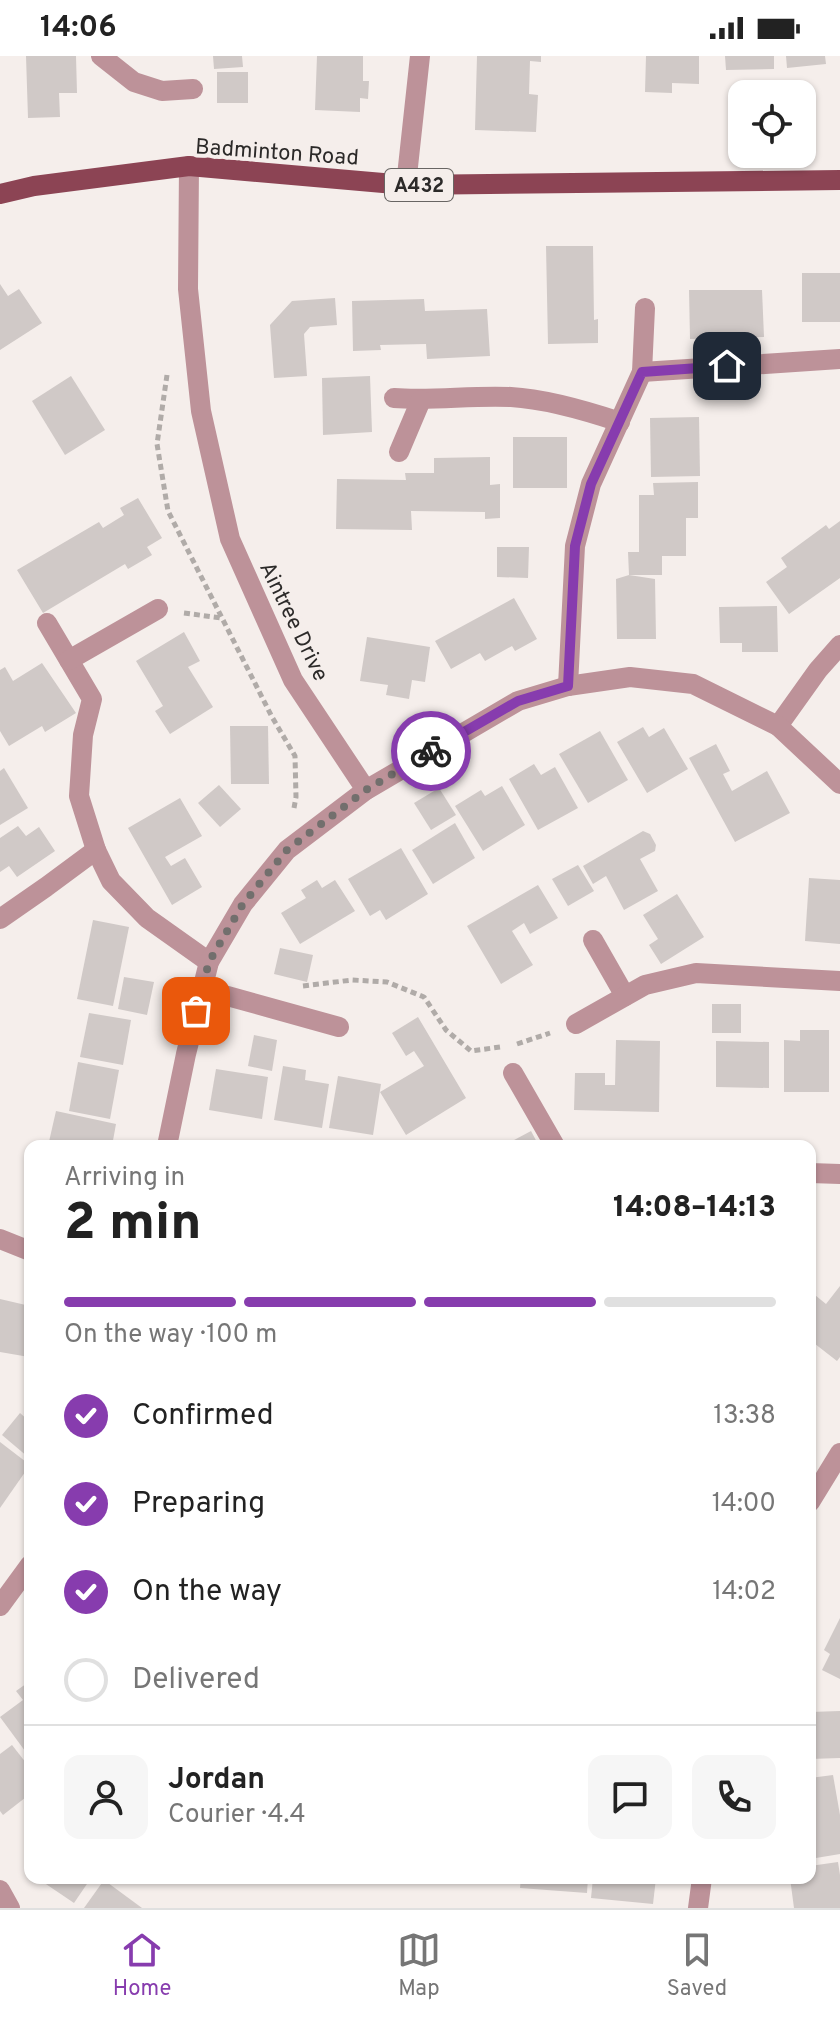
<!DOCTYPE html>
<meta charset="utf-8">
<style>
body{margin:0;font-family:Overpass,sans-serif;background:#f6f6f6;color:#222;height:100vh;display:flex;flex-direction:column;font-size:30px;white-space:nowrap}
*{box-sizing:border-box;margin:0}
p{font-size:26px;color:#767676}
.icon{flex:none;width:44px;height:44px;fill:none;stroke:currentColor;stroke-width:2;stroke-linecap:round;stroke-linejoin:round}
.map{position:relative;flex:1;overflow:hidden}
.drawer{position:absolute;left:24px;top:1084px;width:792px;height:744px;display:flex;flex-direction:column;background:#fff;border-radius:16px;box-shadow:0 2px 6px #0004}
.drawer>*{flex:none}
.buttons{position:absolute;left:728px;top:24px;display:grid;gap:16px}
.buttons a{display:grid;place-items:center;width:88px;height:88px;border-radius:16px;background:#fff;box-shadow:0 2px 6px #0004;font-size:40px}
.pin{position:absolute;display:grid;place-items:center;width:68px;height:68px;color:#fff;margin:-34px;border-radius:16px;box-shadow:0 4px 12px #0006}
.courier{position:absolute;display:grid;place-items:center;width:80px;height:80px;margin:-40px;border:6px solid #873cae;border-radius:50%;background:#fff;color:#222;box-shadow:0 2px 10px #0007}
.headline em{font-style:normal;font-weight:800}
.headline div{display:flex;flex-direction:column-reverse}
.headline{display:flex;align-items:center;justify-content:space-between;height:136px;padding:0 40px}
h1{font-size:52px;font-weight:800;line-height:60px}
.bar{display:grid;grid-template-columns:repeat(4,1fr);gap:12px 8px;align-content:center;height:96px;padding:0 40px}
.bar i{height:10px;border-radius:6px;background:#e0e0e0}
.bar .on{background:#873cae}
.bar p{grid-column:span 4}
.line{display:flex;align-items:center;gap:20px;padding:0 40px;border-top:2px solid #e0e0e0}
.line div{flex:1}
.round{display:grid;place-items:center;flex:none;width:84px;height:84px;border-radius:16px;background:#f6f6f6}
ol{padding:0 40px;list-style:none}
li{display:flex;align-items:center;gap:24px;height:88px}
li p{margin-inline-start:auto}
li .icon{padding:8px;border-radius:50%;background:#873cae;color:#fff;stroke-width:4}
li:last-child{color:#767676}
li i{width:44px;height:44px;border:4px solid #e0e0e0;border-radius:50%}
.status{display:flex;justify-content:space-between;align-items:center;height:56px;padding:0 40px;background:#fff;direction:ltr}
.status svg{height:22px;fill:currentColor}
.tab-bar{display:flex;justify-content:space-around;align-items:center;height:112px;border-top:2px solid #e0e0e0;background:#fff;font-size:22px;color:#767676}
.tab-bar a{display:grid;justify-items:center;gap:4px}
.tab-bar .on{color:#873cae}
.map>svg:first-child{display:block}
</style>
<div class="status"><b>14:06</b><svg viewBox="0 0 49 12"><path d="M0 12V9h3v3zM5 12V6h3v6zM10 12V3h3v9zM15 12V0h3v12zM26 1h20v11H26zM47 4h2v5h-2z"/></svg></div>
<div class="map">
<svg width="840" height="1852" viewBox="0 0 840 1852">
<rect width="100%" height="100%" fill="#f5eeeb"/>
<!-- building -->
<g fill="#d0c9c7">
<path d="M 26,0 L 76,0 L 77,37 L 59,37 L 60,61 L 28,62 Z"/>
<path d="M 213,0 L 242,0 L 243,11 L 214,13 Z"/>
<path d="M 317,0 L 363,0 L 363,25 L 369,25 L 368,43 L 360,42 L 360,56 L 315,54 Z"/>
<path d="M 477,0 L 541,0 L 541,6 L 530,5 L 529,38 L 538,39 L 536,76 L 475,74 Z"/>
<path d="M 646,0 L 699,0 L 699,28 L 672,27 L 672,37 L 645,36 Z"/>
<path d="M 725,0 L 774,0 L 774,13 L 726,14 Z"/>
<path d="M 786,0 L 825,0 L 826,8 L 787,12 Z"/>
<rect x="217" y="16" width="31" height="31"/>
<path d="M 546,190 L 593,190 L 594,264 L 598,263 L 598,287 L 548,288 Z"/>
<rect x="802" y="217" width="38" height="49"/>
<path d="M 0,228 L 8,240 L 19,233 L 42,267 L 0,294 Z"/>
<path d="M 689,234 L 762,234 L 764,281 L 690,283 Z"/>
<path d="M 335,242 L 337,269 L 310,271 L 304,278 L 307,320 L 274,322 L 270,269 L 292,245 Z"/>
<path d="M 424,243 L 425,255 L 487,253 L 490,300 L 427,303 L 426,288 L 380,289 L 381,294 L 353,295 L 352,245 Z"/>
<path d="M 71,320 L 105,374 L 65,399 L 32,345 Z"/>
<path d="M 370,320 L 372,376 L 323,379 L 322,322 Z"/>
<path d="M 699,361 L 700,420 L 651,421 L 650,362 Z"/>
<rect x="513" y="381" width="54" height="51"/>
<path d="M 490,401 L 490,429 L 500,428 L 500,462 L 485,463 L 485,456 L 411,455 L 412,474 L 336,473 L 337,423 L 406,424 L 405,417 L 434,417 L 434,402 Z"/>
<path d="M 698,426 L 698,462 L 686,462 L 686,500 L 662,500 L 662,519 L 629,519 L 655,523 L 656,583 L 617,583 L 616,523 L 629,519 L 628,496 L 639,496 L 639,439 L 654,439 L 653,427 Z"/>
<path d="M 138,442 L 162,482 L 147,491 L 152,499 L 128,513 L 125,508 L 43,557 L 17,514 L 99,466 L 103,472 L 124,459 L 120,452 Z"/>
<path d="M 840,465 L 840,522 L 789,558 L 766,526 L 787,511 L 781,502 L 826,469 L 829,473 Z"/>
<path d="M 497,491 L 529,491 L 528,522 L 497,521 Z"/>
<path d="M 514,542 L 537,583 L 515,595 L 512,590 L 485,605 L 480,597 L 451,613 L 435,585 Z"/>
<path d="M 777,550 L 778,596 L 742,596 L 742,587 L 720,587 L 719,551 Z"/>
<path d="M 184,576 L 200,605 L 188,611 L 213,651 L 170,678 L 155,655 L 163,650 L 136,605 Z"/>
<path d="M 367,581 L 430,591 L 425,626 L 412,624 L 409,643 L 386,639 L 388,629 L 360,625 Z"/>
<path d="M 42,607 L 76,657 L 45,676 L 42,670 L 9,690 L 0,675 L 0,614 L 5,611 L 13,625 Z"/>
<path d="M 230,670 L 268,670 L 269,728 L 231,728 Z"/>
<path d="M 643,671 L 649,681 L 664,672 L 688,713 L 647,737 L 617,686 Z"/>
<path d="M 600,675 L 628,724 L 588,747 L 559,698 Z"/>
<path d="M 716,688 L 730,715 L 723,718 L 732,735 L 767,715 L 790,757 L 735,786 L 689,702 Z"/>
<path d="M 534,708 L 541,719 L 555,711 L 578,752 L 538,774 L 509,723 Z"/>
<path d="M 4,712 L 28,752 L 0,769 L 0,715 Z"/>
<path d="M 219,729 L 241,753 L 220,771 L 198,747 Z"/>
<path d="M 502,730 L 525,769 L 483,795 L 455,750 L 481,734 L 485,740 Z"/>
<path d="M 439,732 L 456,759 L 431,774 L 414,747 Z"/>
<path d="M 180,742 L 202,780 L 165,801 L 171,810 L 185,802 L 202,831 L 172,849 L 128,772 Z"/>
<path d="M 455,767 L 475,802 L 433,828 L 412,794 Z"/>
<path d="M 18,770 L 26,780 L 39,771 L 55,795 L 17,821 L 9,810 L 0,816 L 0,782 Z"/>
<path d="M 643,775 L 650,778 L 656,789 L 655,795 L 640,803 L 658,835 L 624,854 L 606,820 L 593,828 L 583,810 Z"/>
<path d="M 401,792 L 428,838 L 386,864 L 380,854 L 370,860 L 348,823 Z"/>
<path d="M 578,809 L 594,835 L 568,850 L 552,823 Z"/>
<path d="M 809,822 L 840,824 L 840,888 L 805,885 Z"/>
<path d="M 317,824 L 322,832 L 335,824 L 355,855 L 300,888 L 281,857 L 306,842 L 301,834 Z"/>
<path d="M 538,829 L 558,862 L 530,878 L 524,867 L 512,875 L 533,909 L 501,928 L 467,870 Z"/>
<path d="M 677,838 L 704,881 L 661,908 L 649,889 L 658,883 L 643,859 Z"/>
<path d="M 93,864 L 129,871 L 113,950 L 77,943 Z"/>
<path d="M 280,892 L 313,899 L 307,926 L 274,918 Z"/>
<path d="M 124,921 L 154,926 L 147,959 L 118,953 Z"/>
<rect x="712" y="948" width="29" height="29"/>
<path d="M 89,957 L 131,964 L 123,1009 L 80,1001 Z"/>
<path d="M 418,961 L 466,1042 L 406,1079 L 380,1036 L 424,1010 L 414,995 L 406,1000 L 392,977 Z"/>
<path d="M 800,974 L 829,974 L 829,1036 L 784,1036 L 784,984 L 800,985 Z"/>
<path d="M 254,979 L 277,984 L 272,1015 L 248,1010 Z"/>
<path d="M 616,984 L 660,985 L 659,1056 L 574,1054 L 575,1017 L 605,1017 L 605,1029 L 615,1029 Z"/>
<path d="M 716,985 L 769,986 L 769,1032 L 716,1031 Z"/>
<path d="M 78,1006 L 119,1014 L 110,1063 L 69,1055 Z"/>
<path d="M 283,1010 L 306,1014 L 305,1024 L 329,1028 L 322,1072 L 274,1064 Z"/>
<path d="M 216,1013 L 268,1021 L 262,1063 L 209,1054 Z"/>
<path d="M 338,1020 L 381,1028 L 373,1079 L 329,1072 Z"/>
<path d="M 56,1055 L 116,1068 L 112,1090 L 48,1090 Z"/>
<path d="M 531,1075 L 539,1090 L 503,1090 Z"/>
<path d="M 840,1230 L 840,1301 L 837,1305 L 810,1284 L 810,1235 L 826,1248 Z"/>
<path d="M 0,1243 L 30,1250 L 29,1301 L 0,1296 Z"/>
<path d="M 20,1357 L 30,1366 L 30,1398 L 28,1401 L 2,1379 Z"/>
<path d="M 0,1386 L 30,1409 L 0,1452 Z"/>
<path d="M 840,1562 L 840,1623 L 822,1614 L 830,1598 L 824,1594 Z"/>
<path d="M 30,1625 L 30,1698 L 28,1699 L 0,1661 L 23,1644 L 16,1635 Z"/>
<path d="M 840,1655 L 840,1702 L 810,1703 L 810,1656 Z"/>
<path d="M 12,1689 L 30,1712 L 30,1738 L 3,1759 L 0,1755 L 0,1698 Z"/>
<path d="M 833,1719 L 840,1759 L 840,1798 L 810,1803 L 810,1722 Z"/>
<path d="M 838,1806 L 840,1819 L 840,1852 L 794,1852 L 790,1822 L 810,1822 L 810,1810 Z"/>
<path d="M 37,1822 L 91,1822 L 74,1847 Z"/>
<path d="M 521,1822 L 588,1822 L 587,1837 L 520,1832 Z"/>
<path d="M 593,1822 L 656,1822 L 653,1848 L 591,1842 Z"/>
<path d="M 104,1824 L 142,1852 L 84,1852 Z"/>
</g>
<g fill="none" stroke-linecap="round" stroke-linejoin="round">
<!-- path -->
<g stroke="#b0aba8" stroke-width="5" stroke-dasharray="6 4" stroke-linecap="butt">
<path d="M 167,319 L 157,388 L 168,455 L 272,661 L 295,700 L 296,741 L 294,752"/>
<path d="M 184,557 L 221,562"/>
<path d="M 303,930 L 352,924 L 387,926 L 424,941 L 446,974 L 471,995 L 500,991"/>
<path d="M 517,988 L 550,977"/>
</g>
<!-- service -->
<g stroke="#bd9299" stroke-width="20">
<path d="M 101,0 L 134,26 L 162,35 L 193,33"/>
<path d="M 513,1017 L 555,1090"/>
<path d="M 810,1117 L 840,1118"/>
</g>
<!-- minor -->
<g stroke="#bd9299" stroke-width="20">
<path d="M 189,110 L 188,233 L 201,355 L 230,483 L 293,624 L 366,734"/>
<path d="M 406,129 L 420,0"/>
<path d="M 642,316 L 840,303"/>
<path d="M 394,342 C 433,345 472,339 511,341 C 546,343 587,355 620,366"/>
<path d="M 399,396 L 421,344"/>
<path d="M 47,567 L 92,643 L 83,679 L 79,740 L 96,794 L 111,825 L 147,862 L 209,906"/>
<path d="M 69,604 L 158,553"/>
<path d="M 568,630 L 575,490 L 591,428 L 642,316 L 645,252"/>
<path d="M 778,670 L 818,614 L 840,589"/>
<path d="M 0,863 L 46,831 L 96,794"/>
<path d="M 593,884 L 625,940"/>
<path d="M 202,933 L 339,971"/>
<path d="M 576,968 L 645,929 L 696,917 L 840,925"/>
<path d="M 167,1090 L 186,998 L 209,906 L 243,848 L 287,794 L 366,734 L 518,645 L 568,630 L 630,621 L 693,628 L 778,670 L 840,728"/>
<path d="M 0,1183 L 30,1195"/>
<path d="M 810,1446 L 840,1397"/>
<path d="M 0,1550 L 30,1509"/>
<path d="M 0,1834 L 10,1852"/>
<path d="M 698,1852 L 702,1822"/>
</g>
<!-- primary -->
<path stroke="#8c4454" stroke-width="20" d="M 0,138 L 34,130 L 189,110 L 406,129 L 840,124"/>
</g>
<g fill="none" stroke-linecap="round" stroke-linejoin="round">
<!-- done -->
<path stroke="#726f6d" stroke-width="8" stroke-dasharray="0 14.4" d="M 196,955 L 209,906 L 243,848 L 287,794 L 366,734 L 431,695"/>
<!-- route -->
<path stroke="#873cae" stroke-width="10" d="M 431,695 L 518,645 L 568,630 L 575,490 L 591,428 L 642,316 L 727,310"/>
</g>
<g text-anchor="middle" stroke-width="8" stroke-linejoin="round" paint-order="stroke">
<!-- shield labels -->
<rect fill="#f5eeeb" stroke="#686563" stroke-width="2" x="385" y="113" width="68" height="32" rx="6"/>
<g font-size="20" font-weight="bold" fill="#2c2a29">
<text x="419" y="136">A432</text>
</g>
<!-- street labels -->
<g font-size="22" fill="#2c2a29" stroke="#f5eeeb">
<text transform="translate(277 95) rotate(4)" y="8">Badminton Road</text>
<text transform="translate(295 565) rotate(64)" y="8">Aintree Drive</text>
</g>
</g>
</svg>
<div class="buttons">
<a><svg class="icon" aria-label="locate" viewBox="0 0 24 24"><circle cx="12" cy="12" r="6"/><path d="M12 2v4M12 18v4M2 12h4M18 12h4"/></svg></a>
</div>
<div class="pin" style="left:196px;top:955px;background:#ea580c"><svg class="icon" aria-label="bag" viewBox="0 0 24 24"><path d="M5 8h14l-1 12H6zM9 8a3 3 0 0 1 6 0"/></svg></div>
<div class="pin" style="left:727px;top:310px;background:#1f2937"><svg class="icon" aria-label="home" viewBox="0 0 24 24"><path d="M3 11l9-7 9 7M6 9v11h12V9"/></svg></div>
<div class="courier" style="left:431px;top:695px"><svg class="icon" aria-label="bike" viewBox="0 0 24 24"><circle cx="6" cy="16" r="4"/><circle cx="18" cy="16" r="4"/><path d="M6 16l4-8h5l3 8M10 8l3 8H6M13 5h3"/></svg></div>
<section class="drawer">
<div class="headline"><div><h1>2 min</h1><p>Arriving in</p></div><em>14:08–14:13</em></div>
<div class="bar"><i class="on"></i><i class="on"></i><i class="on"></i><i></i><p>On the way · 100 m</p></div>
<ol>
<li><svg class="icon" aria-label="check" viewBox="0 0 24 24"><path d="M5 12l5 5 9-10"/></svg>Confirmed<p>13:38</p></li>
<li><svg class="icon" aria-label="check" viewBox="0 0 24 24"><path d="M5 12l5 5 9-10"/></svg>Preparing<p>14:00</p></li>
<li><svg class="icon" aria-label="check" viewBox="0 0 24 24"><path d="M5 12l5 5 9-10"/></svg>On the way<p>14:02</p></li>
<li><i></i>Delivered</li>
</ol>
<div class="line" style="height:144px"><a class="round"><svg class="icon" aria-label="person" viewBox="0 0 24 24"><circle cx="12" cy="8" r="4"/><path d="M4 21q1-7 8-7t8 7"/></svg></a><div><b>Jordan</b><p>Courier · 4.4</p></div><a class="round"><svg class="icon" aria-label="chat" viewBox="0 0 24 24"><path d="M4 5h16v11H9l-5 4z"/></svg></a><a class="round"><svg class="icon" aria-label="phone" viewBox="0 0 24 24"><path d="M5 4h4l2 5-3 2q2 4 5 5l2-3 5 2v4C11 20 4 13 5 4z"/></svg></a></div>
</section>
</div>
<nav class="tab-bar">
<a class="on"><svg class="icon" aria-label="home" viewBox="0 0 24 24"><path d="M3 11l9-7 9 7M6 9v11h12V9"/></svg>Home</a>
<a><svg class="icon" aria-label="map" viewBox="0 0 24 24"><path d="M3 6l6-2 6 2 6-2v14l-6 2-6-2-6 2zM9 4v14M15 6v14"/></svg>Map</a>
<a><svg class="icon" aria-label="saved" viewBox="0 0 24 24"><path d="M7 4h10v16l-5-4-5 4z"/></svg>Saved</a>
</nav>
